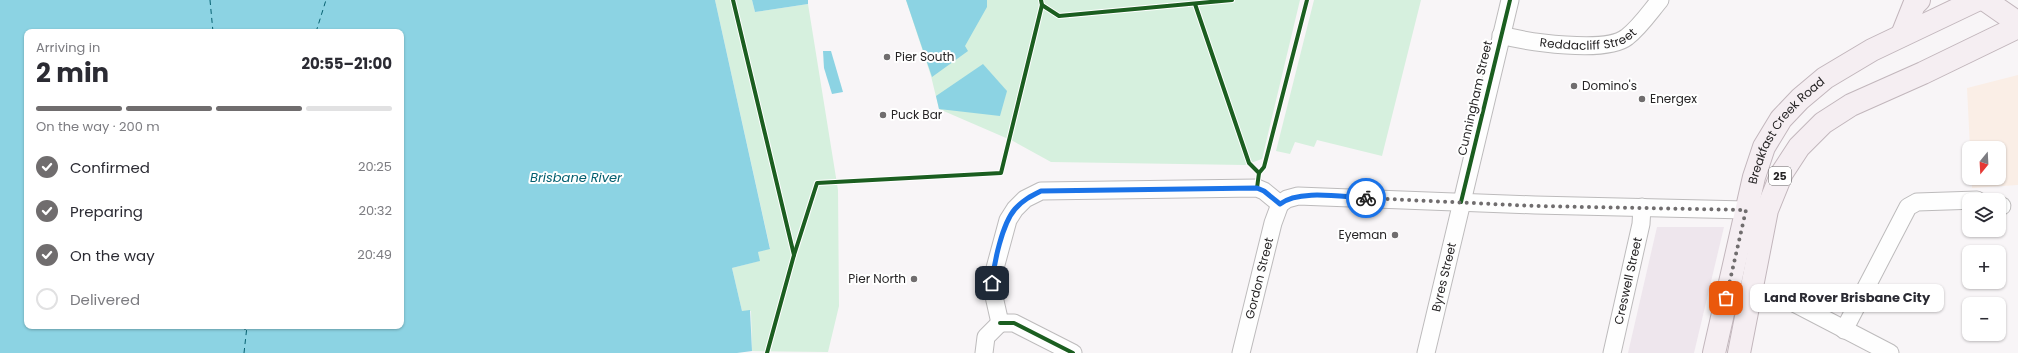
<!DOCTYPE html>
<meta charset="utf-8">
<style>
body{margin:0;font-family:Poppins,sans-serif;background:#f2f2f3;color:#2b2b33;height:100vh;display:flex;flex-direction:column;font-size:15px;white-space:nowrap}
*{box-sizing:border-box;margin:0}
p{font-size:13px;color:#7c7c81}
.icon{flex:none;width:22px;height:22px;fill:none;stroke:currentColor;stroke-width:2;stroke-linecap:round;stroke-linejoin:round}
.map{position:relative;flex:1;overflow:hidden}
.details{position:absolute;left:24px;top:29px;width:380px;height:300px;display:flex;flex-direction:column;background:#fff;border-radius:8px;box-shadow:0 1px 3px #0004}
.details>*{flex:none}
.needle{width:26px;rotate:198deg}
.buttons{position:absolute;left:1962px;top:141px;display:grid;gap:8px}
.buttons a{display:grid;place-items:center;width:44px;height:44px;border-radius:8px;background:#fff;box-shadow:0 1px 3px #0004;font-size:20px}
.pin{position:absolute;display:grid;place-items:center;width:34px;height:34px;color:#fff;margin:-17px;border-radius:8px;box-shadow:0 2px 6px #0006}
.courier{position:absolute;display:grid;place-items:center;width:40px;height:40px;margin:-20px;border:3px solid #1a73e8;border-radius:50%;background:#fff;color:#222;box-shadow:0 1px 5px #0007}
.bubble{position:absolute;height:28px;border-radius:8px;background:#fff;box-shadow:0 1px 3px #0004;font-size:13px;font-weight:700;line-height:28px;text-align:center}
.head em{font-style:normal;font-weight:700}
.head div{display:flex;flex-direction:column-reverse}
.head{display:flex;align-items:center;justify-content:space-between;height:68px;padding:0 12px}
h1{font-size:26px;font-weight:700;line-height:30px}
.bar{display:grid;grid-template-columns:repeat(4,1fr);gap:6px 4px;align-content:center;height:48px;padding:0 12px}
.bar i{height:5px;border-radius:3px;background:#e1e1e2}
.bar .active{background:#706d6e}
.bar p{grid-column:span 4}
ol{padding:0 12px;list-style:none}
li{display:flex;align-items:center;gap:12px;height:44px}
li p{margin-inline-start:auto}
li .icon{padding:4px;border-radius:50%;background:#706d6e;color:#fff;stroke-width:4}
li:last-child{color:#7c7c81}
li i{width:22px;height:22px;border:2px solid #e1e1e2;border-radius:50%}
.map>svg:first-child{display:block}
</style>
<div class="map">
<svg width="2018" height="353" viewBox="0 0 2018 353">
<rect width="100%" height="100%" fill="#f8f5f7"/>
<!-- commercial -->
<path fill="#faeee6" d="M 2018,75 L 2018,185 L 1972,188 L 1971,178 L 1999,178 L 1999,148 L 1970,148 L 1967,88 Z"/>
<!-- built -->
<path fill="#eee6ed" d="M 1657,227 L 1724,227 L 1694,353 L 1628,353 Z"/>
<!-- green -->
<g fill="#d6f0de">
<path d="M 715,0 L 752,0 L 755,12 L 808,4 L 838,190 L 839,306 L 828,352 L 752,351 L 751,311 L 742,311 L 732,268 L 759,261 L 758,252 L 770,248 Z"/>
<path d="M 906,0 L 1300,0 L 1262,159 L 1245,165 L 1051,162 L 1013,141 L 939,109 L 931,76 Z"/>
<path d="M 1314,0 L 1421,0 L 1382,156 L 1317,140 L 1314,147 L 1295,142 L 1290,154 L 1276,151 Z"/>
</g>
<!-- water -->
<g fill="#8cd3e3" fill-rule="evenodd">
<path d="M 0,0 L 715,0 L 770,249 L 758,252 L 760,261 L 732,268 L 742,311 L 750,310 L 752,351 L 737,353 L 0,353 ZM 27,32 L 401,32 L 401,326 L 27,326 Z"/>
<path d="M 752,0 L 808,0 L 808,4 L 755,12 Z"/>
<path d="M 906,0 L 987,0 L 987,7 L 965,46 L 968,51 L 932,77 Z"/>
<path d="M 823,51 L 831,51 L 843,92 L 832,94 L 824,68 Z"/>
<path d="M 983,64 L 1007,91 L 1000,116 L 939,109 L 936,96 Z"/>
</g>
<g fill="none" stroke-linecap="round" stroke-linejoin="round">
<!-- ferry -->
<g stroke="#056070" stroke-width="1" stroke-dasharray="5 4" stroke-linecap="butt">
<path d="M 210,0 L 213,32"/>
<path d="M 316,32 L 326,0"/>
<path d="M 245,326 L 245,330"/>
<path d="M 244,353 L 247,326"/>
</g>
<!-- minor casing -->
<g stroke="#bdbbbc" stroke-width="19">
<g id="minor">
<path id="s1" d="M 1501,35 C 1527,42 1606,54 1627,37 C 1640,27 1650,12 1660,0"/>
<path d="M 1280,204 L 1287,199 L 1298,196 L 1535,205 L 1746,210"/>
<path d="M 1999,205 L 2002,206"/>
<path d="M 1792,302 L 1890,353"/>
<path d="M 1000,323 L 991,283 L 1008,220 L 1015,209 L 1025,199 L 1041,191 L 1257,188 L 1264,191 L 1280,204"/>
<path d="M 1000,323 L 1014,323 L 1073,353"/>
<path d="M 1844,330 L 1908,207 L 1917,202 L 1977,200"/>
<path d="M 984,353 L 986,337 L 1000,323"/>
<path id="s2" d="M 1241,353 L 1273,223 L 1280,204"/>
<path id="s3" d="M 1426,353 L 1510,0"/>
<path id="s4" d="M 1612,353 L 1641,224 L 1642,207"/>
</g>
</g>
<!-- major casing -->
<g stroke="#c2b6bc" stroke-width="24">
<g id="major">
<path d="M 1985,0 L 2018,23"/>
<path d="M 1902,35 L 1914,5 L 1919,0"/>
<path id="s5" d="M 1714,353 L 1754,177 L 1764,147 L 1781,119 L 1800,99 L 1825,78 L 1872,50 L 1977,0"/>
<path d="M 1739,353 L 1767,210 L 1782,173 L 1799,147 L 1823,123 L 1851,105 L 1923,73 L 2018,27"/>
</g>
</g>
<!-- minor -->
<use href="#minor" stroke="#fefefe" stroke-width="17"/>
<!-- major -->
<use href="#major" stroke="#f5eef2" stroke-width="22"/>
<!-- cycleway casing -->
<g stroke="#fff" stroke-width="6">
<g id="cycleway">
<path d="M 733,0 L 794,255"/>
<path d="M 1195,4 L 1249,163 L 1259,173 L 1257,188"/>
<path d="M 1042,5 L 1059,16 L 1232,0"/>
<path d="M 1259,173 L 1264,167 L 1307,0"/>
<path d="M 1461,202 L 1510,0"/>
<path d="M 1000,323 L 1014,323 L 1073,353"/>
<path d="M 767,353 L 794,255 L 817,183 L 1001,173 L 1042,5 L 1041,0"/>
</g>
</g>
<!-- cycleway -->
<use href="#cycleway" stroke="#1b5e20" stroke-width="4"/>
</g>
<g fill="none" stroke-linecap="round" stroke-linejoin="round">
<!-- done -->
<path stroke="#706d6e" stroke-width="4" stroke-dasharray="0 7.2" d="M 1366,198 L 1535,206 L 1746,210 L 1726,298"/>
<!-- route -->
<path stroke="#1a73e8" stroke-width="5" d="M 992,283 C 994,263 1002,224 1015,209 C 1023,200 1031,196 1041,191 L 1257,188 L 1264,191 L 1280,204 C 1299,189 1342,197 1366,198"/>
</g>
<!-- markers -->
<g fill="#706d6e" stroke="#fff" stroke-width="1.5">
<circle cx="887" cy="57" r="4"/>
<circle cx="1574" cy="86" r="4"/>
<circle cx="1642" cy="99" r="4"/>
<circle cx="883" cy="115" r="4"/>
<circle cx="1395" cy="235" r="4"/>
<circle cx="914" cy="279" r="4"/>
</g>
<g text-anchor="middle" stroke-width="4" stroke-linejoin="round" paint-order="stroke">
<!-- shield labels -->
<rect fill="#fff" stroke="#676666" stroke-width="1" x="1769" y="167" width="22" height="18" rx="3"/>
<g font-size="11" font-weight="bold" fill="#262425">
<text x="1780" y="180">25</text>
</g>
<!-- street labels -->
<g font-size="12" fill="#262425" stroke="#fff">
<text dy="4" stroke="none"><textPath href="#s1" startOffset="89">Reddacliff Street</textPath></text>
<text transform="translate(1475 98) rotate(-77)" y="4">Cunningham Street</text>
<text dy="4" stroke="none"><textPath href="#s5" startOffset="238">Breakfast Creek Road</textPath></text>
<text dy="4" stroke="none"><textPath href="#s3" startOffset="78">Byres Street</textPath></text>
<text dy="4" stroke="none"><textPath href="#s2" startOffset="77">Gordon Street</textPath></text>
<text dy="4" stroke="none"><textPath href="#s4" startOffset="74">Creswell Street</textPath></text>
</g>
<!-- poi labels -->
<g font-size="12" fill="#262425" stroke="#fff" text-anchor="start">
<text x="895" y="61">Pier South</text>
<text x="1582" y="90">Domino's</text>
<text x="1650" y="103">Energex</text>
<text x="891" y="119">Puck Bar</text>
<text x="1387" y="239" text-anchor="end">Eyeman</text>
<text x="906" y="283" text-anchor="end">Pier North</text>
</g>
<!-- water labels -->
<g font-size="13" font-style="italic" fill="#056070" stroke="#fff">
<text x="576" y="182">Brisbane River</text>
</g>
</g>
</svg>
<div class="buttons">
<a><svg class="needle" viewBox="-14 -14 28 28"><path d="M0-13l5 13h-10z" fill="#e53935"/><path d="M0 13l5-13h-10z" fill="#7c7c81"/></svg></a>
<a><svg class="icon" aria-label="layers" viewBox="0 0 24 24"><path d="M12 4l9 5-9 5-9-5zM3 14l9 5 9-5"/></svg></a>
<a>+</a>
<a>−</a>
</div>
<div class="pin" style="left:1726px;top:298px;background:#ea580c"><svg class="icon" aria-label="bag" viewBox="0 0 24 24"><path d="M5 8h14l-1 12H6zM9 8a3 3 0 0 1 6 0"/></svg></div>
<div class="pin" style="left:992px;top:283px;background:#1f2937"><svg class="icon" aria-label="home" viewBox="0 0 24 24"><path d="M3 11l9-7 9 7M6 9v11h12V9"/></svg></div>
<div class="courier" style="left:1366px;top:198px"><svg class="icon" aria-label="bike" viewBox="0 0 24 24"><circle cx="6" cy="16" r="4"/><circle cx="18" cy="16" r="4"/><path d="M6 16l4-8h5l3 8M10 8l3 8H6M13 5h3"/></svg></div>
<div class="bubble" style="left:1750px;top:284px;width:194px">Land Rover Brisbane City</div>
<section class="details">
<div class="head"><div><h1>2 min</h1><p>Arriving in</p></div><em>20:55–21:00</em></div>
<div class="bar"><i class="active"></i><i class="active"></i><i class="active"></i><i></i><p>On the way · 200 m</p></div>
<ol>
<li><svg class="icon" aria-label="check" viewBox="0 0 24 24"><path d="M5 12l5 5 9-10"/></svg>Confirmed<p>20:25</p></li>
<li><svg class="icon" aria-label="check" viewBox="0 0 24 24"><path d="M5 12l5 5 9-10"/></svg>Preparing<p>20:32</p></li>
<li><svg class="icon" aria-label="check" viewBox="0 0 24 24"><path d="M5 12l5 5 9-10"/></svg>On the way<p>20:49</p></li>
<li><i></i>Delivered</li>
</ol>
</section>
</div>
